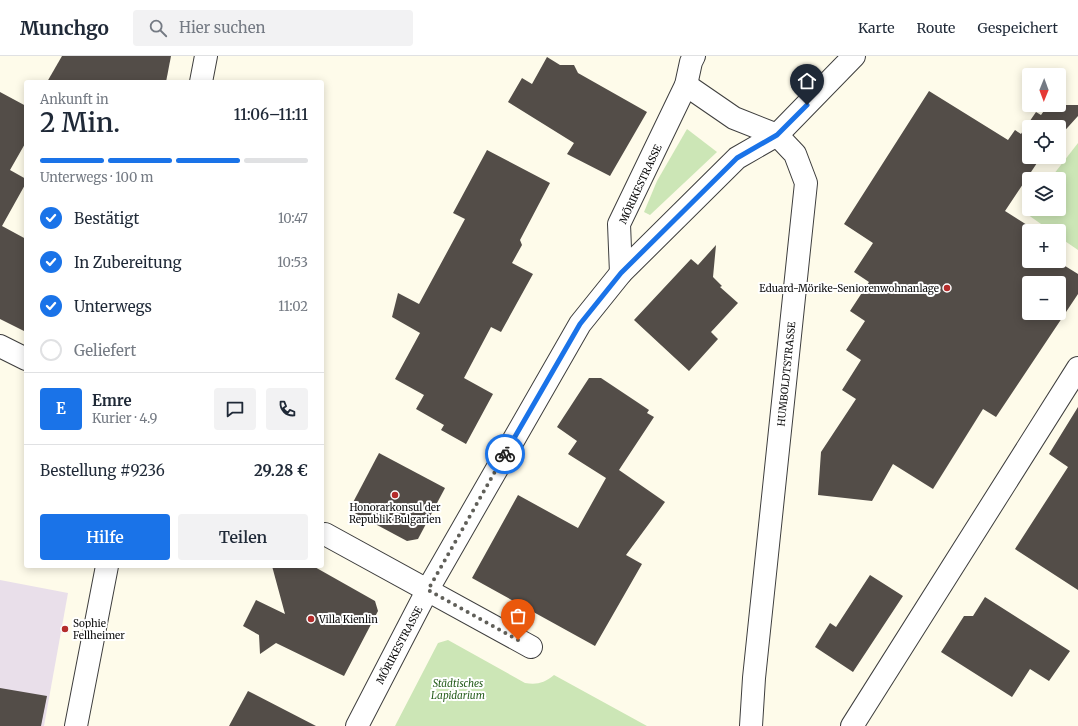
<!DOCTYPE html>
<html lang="de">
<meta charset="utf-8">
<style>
body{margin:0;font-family:Merriweather,serif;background:#f2f2f3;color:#1f2937;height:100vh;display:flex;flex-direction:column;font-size:15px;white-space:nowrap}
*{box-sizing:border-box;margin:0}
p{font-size:13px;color:#747a83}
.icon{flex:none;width:22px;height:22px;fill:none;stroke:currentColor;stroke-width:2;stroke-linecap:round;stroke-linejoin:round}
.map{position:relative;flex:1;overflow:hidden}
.drawer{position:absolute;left:24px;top:24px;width:300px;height:488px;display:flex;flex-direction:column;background:#fff;border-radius:4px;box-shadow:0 2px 10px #0003}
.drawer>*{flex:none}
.needle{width:26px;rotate:181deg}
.tools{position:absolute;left:1022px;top:12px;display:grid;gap:8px}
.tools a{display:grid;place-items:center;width:44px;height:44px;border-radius:4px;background:#fff;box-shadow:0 2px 10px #0003;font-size:20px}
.pin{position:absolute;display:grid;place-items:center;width:34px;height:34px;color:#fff;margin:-41px -17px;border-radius:50% 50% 50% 0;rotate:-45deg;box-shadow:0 0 4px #0007}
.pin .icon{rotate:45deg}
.courier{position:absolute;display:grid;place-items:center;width:40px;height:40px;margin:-20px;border:3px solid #1a73e8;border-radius:50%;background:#fff;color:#222;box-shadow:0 1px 5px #0007}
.overview em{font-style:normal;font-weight:600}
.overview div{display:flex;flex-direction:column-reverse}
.overview{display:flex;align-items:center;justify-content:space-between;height:68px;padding:0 16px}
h1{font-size:26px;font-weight:600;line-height:30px}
.bar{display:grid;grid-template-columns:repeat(4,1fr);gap:6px 4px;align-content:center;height:48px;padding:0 16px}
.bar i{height:5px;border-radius:3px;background:#e0e1e3}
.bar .active{background:#1a73e8}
.bar p{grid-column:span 4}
.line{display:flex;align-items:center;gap:10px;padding:0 16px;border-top:1px solid #e0e1e3}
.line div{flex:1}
.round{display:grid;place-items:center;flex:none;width:42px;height:42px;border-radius:4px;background:#f2f2f3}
ol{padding:0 16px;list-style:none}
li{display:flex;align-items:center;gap:12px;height:44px}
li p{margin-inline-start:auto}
li .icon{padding:4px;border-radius:50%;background:#1a73e8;color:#fff;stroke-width:4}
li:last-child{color:#747a83}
li i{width:22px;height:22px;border:2px solid #e0e1e3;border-radius:50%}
.primary-button{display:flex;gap:8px;margin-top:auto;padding:8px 16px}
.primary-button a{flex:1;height:46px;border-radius:4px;background:#1a73e8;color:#fff;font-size:16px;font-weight:600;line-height:46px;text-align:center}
.primary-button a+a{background:#f2f2f3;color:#1f2937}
header{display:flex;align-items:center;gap:24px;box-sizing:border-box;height:56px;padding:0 20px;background:#fff;border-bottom:1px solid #e0e1e3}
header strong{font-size:19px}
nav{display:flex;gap:22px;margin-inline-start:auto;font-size:14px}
.search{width:280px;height:36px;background:#f2f2f3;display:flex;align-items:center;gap:10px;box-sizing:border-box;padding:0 14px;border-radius:4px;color:#747a83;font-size:15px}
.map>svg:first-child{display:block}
</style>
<header>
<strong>Munchgo</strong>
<div class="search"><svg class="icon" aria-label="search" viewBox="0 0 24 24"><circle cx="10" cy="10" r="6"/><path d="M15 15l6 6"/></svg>Hier suchen</div>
<nav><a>Karte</a><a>Route</a><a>Gespeichert</a></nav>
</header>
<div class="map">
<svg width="1078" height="670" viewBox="0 0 1078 670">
<rect width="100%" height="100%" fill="#fefbea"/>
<!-- industrial -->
<path fill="#e9dfea" d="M 0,524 L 68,537 L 44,670 L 0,670 Z"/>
<!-- green -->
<g fill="#cce6b6">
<path d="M 687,73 L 717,96 L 650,159 L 644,156 L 657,125 Z"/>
<path d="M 1078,87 L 1078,194 L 1059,181 L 1059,175 L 1051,175 L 1024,156 L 1029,150 L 1029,153 L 1059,153 L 1059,123 L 1050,123 Z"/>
<path d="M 448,584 L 525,627 C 537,629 544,627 554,619 L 647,670 L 395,670 L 438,587 Z"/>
</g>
<!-- building -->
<g fill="#534d48" fill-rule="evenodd">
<path d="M 62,0 L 171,0 L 166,26 L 47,26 Z"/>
<path d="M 547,1 L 560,9 L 574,9 L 578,17 L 647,56 L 610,120 L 567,98 L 574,87 L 508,46 L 522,22 L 532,28 Z"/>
<path d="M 929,35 L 1008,84 L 1015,74 L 1021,78 L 1036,56 L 1041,59 L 1048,49 L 1078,49 L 1078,60 L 1059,81 L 1059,71 L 1029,71 L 1029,101 L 1041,101 L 1005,155 L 1035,174 L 1029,175 L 1029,205 L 1057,205 L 1078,218 L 1078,238 L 996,361 L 983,353 L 933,433 L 893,408 L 872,445 L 818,439 L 821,396 L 856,343 L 842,334 L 861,304 L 846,294 L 865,265 L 850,255 L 869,226 L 854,216 L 873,187 L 844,168 ZM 1029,227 L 1059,227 L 1059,257 L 1029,257 Z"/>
<path d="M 0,36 L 26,50 L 26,86 L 10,114 L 26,123 L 26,127 L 2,170 L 26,183 L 26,276 L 0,263 Z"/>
<path d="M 487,94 L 550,127 L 520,184 L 522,189 L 512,207 L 533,218 L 501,276 L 491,271 L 464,322 L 493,338 L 466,388 L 441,374 L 444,369 L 416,353 L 424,339 L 395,323 L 420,277 L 392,261 L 398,237 L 419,248 L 465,163 L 453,157 Z"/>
<path d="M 716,189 L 713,221 L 722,230 L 720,231 L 738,247 L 711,276 L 718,283 L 689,315 L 634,264 L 691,203 L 698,209 Z"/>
<path d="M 589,322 L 601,322 L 649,354 L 647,357 L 654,361 L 619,414 L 665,446 L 626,499 L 642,508 L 595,590 L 472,522 L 518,439 L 578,472 L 606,422 L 568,398 L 577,385 L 557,371 Z"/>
<path d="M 1078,351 L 1078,534 L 1015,493 L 1068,411 L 1049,398 Z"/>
<path d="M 379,397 L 445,432 L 418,483 L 407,485 L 349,454 Z"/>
<path d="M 272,510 L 313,510 L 375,545 L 378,555 L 344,620 L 276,587 L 260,598 L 259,579 L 243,570 L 256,544 L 285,558 Z"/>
<path d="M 870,519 L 903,540 L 853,616 L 815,591 L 830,567 L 836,571 Z"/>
<path d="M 985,541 L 1070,595 L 1049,625 L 1030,613 L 1012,641 L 941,596 L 964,560 L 973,560 Z"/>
<path d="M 0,632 L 47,640 L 41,670 L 0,670 Z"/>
<path d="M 248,635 L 316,670 L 229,670 Z"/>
</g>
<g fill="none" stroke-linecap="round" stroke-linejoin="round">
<!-- minor casing -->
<g stroke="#3e3e3e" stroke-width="24">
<g id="minor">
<path d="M 201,26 L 206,0"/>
<path d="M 686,29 L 734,62 L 777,79 L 795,98 L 806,127 L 754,622 L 751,670"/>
<path d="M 621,217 L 619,168 L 686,29 L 691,6 L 694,0"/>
<path d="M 0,290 L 26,303"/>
<path d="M 325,478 L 531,591"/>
<path d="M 76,670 L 107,510"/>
<path d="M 357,670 L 428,533 L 580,268 L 621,217 L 737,102 L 777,79 L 854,0"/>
<path d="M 852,670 L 1078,312"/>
</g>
</g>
<!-- minor -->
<use href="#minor" stroke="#fff" stroke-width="22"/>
</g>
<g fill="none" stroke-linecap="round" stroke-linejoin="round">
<!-- done -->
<path stroke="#605f59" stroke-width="4" stroke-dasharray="0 7.2" d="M 505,398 L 428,534 L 518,584"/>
<!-- route -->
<path stroke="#1a73e8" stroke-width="5" d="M 505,398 L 580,268 L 621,217 L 737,102 L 777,79 L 807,49"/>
</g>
<!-- markers -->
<g fill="#b42c2b" stroke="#fff" stroke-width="1.5">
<circle cx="947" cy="232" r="4"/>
<circle cx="395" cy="439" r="4"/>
<circle cx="311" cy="563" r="4"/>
<circle cx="65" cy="573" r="4"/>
</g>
<g text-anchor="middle" stroke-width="4" stroke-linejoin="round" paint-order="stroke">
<!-- street labels -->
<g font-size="10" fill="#0b0b0b" stroke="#fff">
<text transform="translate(640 128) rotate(-65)" y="4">MÖRIKESTRASSE</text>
<text transform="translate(786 318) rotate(-84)" y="4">HUMBOLDTSTRASSE</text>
<text transform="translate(399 589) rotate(-62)" y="4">MÖRIKESTRASSE</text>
</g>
<!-- poi labels -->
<g font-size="10" fill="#0b0b0b" stroke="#fff" text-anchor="start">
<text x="939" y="236" text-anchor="end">Eduard-Mörike-Seniorenwohnanlage</text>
<text x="395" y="455" text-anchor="middle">Honorarkonsul der<tspan x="395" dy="12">Republik Bulgarien</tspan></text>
<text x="319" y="567">Villa Kienlin</text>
<text x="73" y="571">Sophie<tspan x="73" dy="12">Fellheimer</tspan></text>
</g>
<!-- park labels -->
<g font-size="10" font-style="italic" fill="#295f1f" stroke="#fff">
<text x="458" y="631">Städtisches<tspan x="458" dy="12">Lapidarium</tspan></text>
</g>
</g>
</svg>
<div class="tools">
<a><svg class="needle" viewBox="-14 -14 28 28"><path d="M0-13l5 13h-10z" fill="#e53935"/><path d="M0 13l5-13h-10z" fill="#747a83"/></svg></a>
<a><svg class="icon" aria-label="locate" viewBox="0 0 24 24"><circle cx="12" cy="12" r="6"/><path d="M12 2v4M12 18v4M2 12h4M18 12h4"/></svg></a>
<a><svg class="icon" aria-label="layers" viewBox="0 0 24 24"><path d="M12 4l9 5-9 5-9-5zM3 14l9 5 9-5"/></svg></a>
<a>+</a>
<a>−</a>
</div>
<div class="pin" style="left:518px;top:584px;background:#ea580c"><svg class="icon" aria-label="bag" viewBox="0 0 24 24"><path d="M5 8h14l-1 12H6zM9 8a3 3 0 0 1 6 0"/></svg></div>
<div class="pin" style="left:807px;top:49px;background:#1f2937"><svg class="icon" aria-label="home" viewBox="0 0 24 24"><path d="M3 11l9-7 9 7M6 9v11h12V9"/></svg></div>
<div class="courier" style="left:505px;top:398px"><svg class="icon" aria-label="bike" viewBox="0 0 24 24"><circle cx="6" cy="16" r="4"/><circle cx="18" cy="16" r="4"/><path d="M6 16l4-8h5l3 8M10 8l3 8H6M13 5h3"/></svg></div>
<section class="drawer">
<div class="overview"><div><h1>2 Min.</h1><p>Ankunft in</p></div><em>11:06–11:11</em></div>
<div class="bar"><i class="active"></i><i class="active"></i><i class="active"></i><i></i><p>Unterwegs · 100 m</p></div>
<ol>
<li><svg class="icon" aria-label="check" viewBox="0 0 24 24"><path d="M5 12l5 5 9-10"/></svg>Bestätigt<p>10:47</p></li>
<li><svg class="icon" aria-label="check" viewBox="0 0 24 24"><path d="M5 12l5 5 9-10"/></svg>In Zubereitung<p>10:53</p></li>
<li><svg class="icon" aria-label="check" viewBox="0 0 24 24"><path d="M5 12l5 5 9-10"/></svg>Unterwegs<p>11:02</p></li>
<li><i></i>Geliefert</li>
</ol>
<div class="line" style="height:72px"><b class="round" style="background:#1a73e8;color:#fff">E</b><div><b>Emre</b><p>Kurier · 4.9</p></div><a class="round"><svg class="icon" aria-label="chat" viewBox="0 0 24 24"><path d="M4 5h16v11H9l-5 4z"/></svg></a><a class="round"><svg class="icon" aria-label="phone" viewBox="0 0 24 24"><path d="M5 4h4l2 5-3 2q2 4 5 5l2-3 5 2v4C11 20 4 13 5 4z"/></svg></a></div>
<div class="line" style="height:52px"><div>Bestellung #9236</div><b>29.28 €</b></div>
<div class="primary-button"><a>Hilfe</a><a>Teilen</a></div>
</section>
</div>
